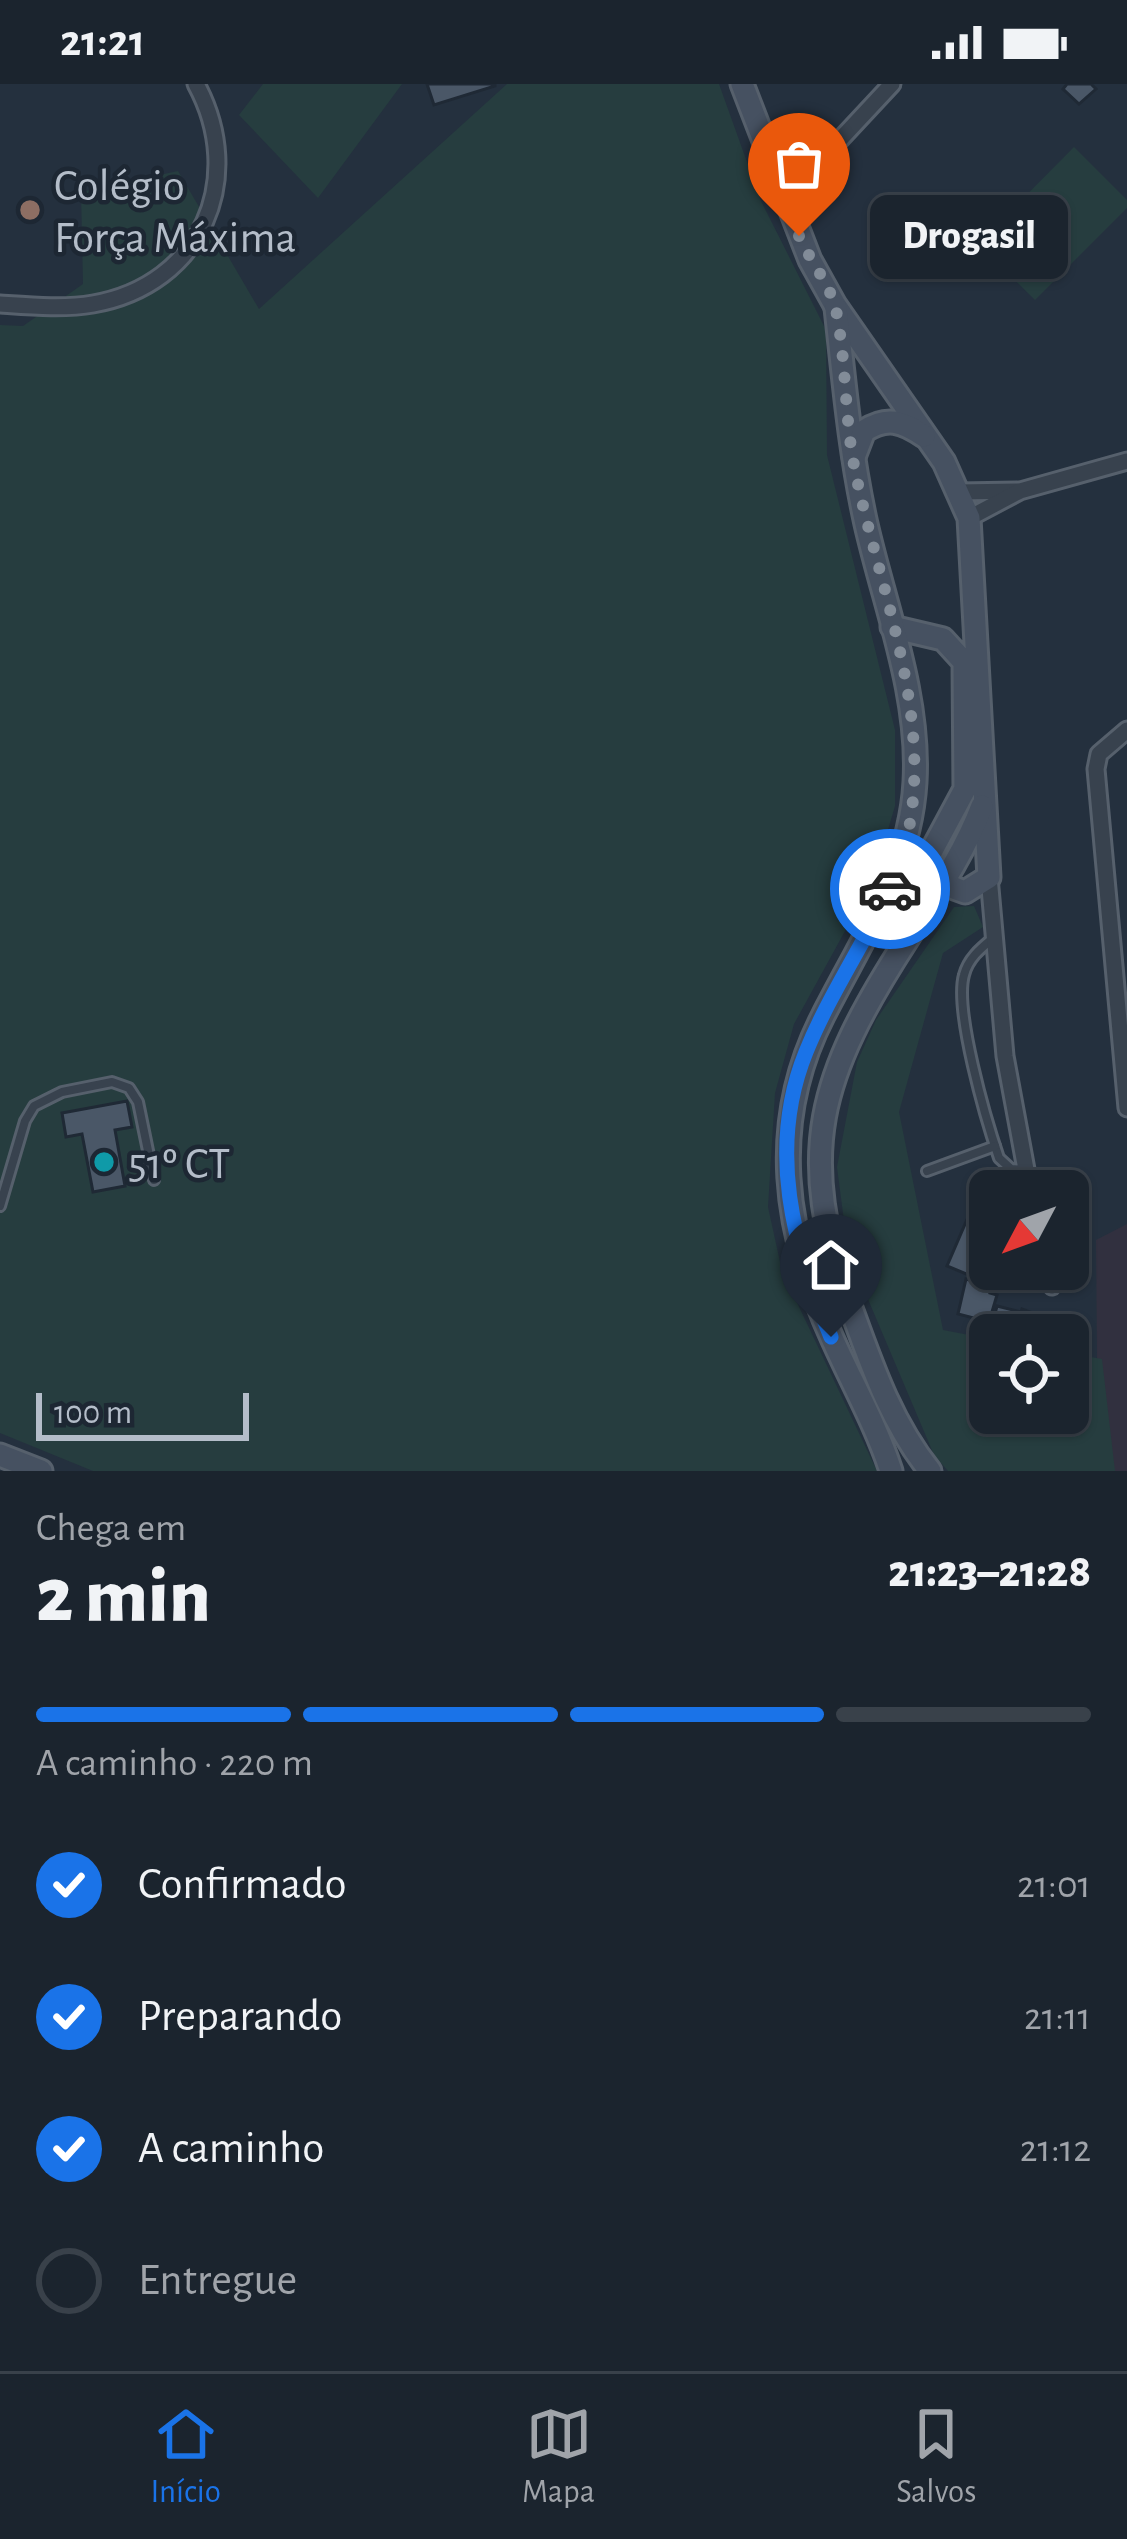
<!DOCTYPE html>
<html lang="pt">
<meta charset="utf-8">
<style>
body{margin:0;font-family:"Alegreya Sans",sans-serif;background:#242c36;color:#f1f3f6;height:100vh;display:flex;flex-direction:column;font-size:45px;white-space:nowrap}
*{box-sizing:border-box;margin:0}
p{font-size:39px;color:#a0a4aa}
.icon{flex:none;width:66px;height:66px;fill:none;stroke:currentColor;stroke-width:2;stroke-linecap:round;stroke-linejoin:round}
.map{position:relative;height:1387px;overflow:hidden}
.panel{display:flex;flex-direction:column;background:#1b242e;flex:1}
.panel>*{flex:none}
.needle{width:78px;rotate:229deg}
.buttons{position:absolute;left:969px;top:1086px;display:grid;gap:24px}
.buttons a{display:grid;place-items:center;width:120px;height:120px;border-radius:18px;background:#1b242e;box-shadow:0 3px 9px #0004,0 0 0 3px #39414a;font-size:60px}
.scale{position:absolute;left:36px;bottom:30px;width:213px;box-sizing:border-box;padding-left:12px;border:6px solid #b4bdc9;border-top:0;font-size:33px;line-height:42px;white-space:nowrap;color:#b4bdc9;-webkit-text-stroke:9px #1d2733;paint-order:stroke}
.pin{position:absolute;display:grid;place-items:center;width:102px;height:102px;color:#fff;margin:-123px -51px;border-radius:50% 50% 50% 0;rotate:-45deg;box-shadow:0 0 12px #0007}
.pin .icon{rotate:45deg}
.courier{position:absolute;display:grid;place-items:center;width:120px;height:120px;margin:-60px;border:9px solid #1a73e8;border-radius:50%;background:#fff;color:#222;box-shadow:0 3px 15px #0007}
.bubble{position:absolute;height:84px;border-radius:18px;background:#1b242e;box-shadow:0 3px 9px #0004,0 0 0 3px #39414a;font-size:39px;font-weight:800;line-height:84px;text-align:center}
.headline em{font-style:normal;font-weight:800}
.headline div{display:flex;flex-direction:column-reverse}
.headline{display:flex;align-items:center;justify-content:space-between;height:204px;padding:0 36px}
h1{font-size:78px;font-weight:800;line-height:90px}
.bar{display:grid;grid-template-columns:repeat(4,1fr);gap:18px 12px;align-content:center;height:144px;padding:0 36px}
.bar i{height:15px;border-radius:9px;background:#39414a}
.bar .on{background:#1a73e8}
.bar p{grid-column:span 4}
ol{padding:0 36px;list-style:none}
li{display:flex;align-items:center;gap:36px;height:132px}
li p{margin-inline-start:auto}
li .icon{padding:12px;border-radius:50%;background:#1a73e8;color:#fff;stroke-width:4}
li:last-child{color:#a0a4aa}
li i{width:66px;height:66px;border:6px solid #39414a;border-radius:50%}
.status{display:flex;justify-content:space-between;align-items:center;height:84px;padding:0 60px;background:#1b242e;direction:ltr}
.status svg{height:33px;fill:currentColor}
.tab-bar{display:flex;justify-content:space-around;align-items:center;height:168px;border-top:3px solid #39414a;background:#1b242e;font-size:33px;color:#a0a4aa}
.tab-bar a{display:grid;justify-items:center;gap:6px}
.tab-bar .on{color:#1a73e8}
.map>svg:first-child{display:block}
</style>
<div class="status"><b>21:21</b><svg viewBox="0 0 49 12"><path d="M0 12V9h3v3zM5 12V6h3v6zM10 12V3h3v9zM15 12V0h3v12zM26 1h20v11H26zM47 4h2v5h-2z"/></svg></div>
<div class="map">
<svg width="1127" height="1387" viewBox="0 0 1127 1387">
<rect width="100%" height="100%" fill="#24303e"/>
<!-- medical -->
<path fill="#31303f" d="M 1127,1140 L 1127,1387 L 1098,1387 L 1096,1156 Z"/>
<!-- green -->
<g fill="#263d3f">
<path d="M 263,0 L 402,0 L 318,114 L 239,31 Z"/>
<path d="M 507,0 L 719,0 L 761,117 L 826,246 L 827,371 L 895,646 L 895,722 L 873,796 L 794,940 L 775,1009 L 768,1123 L 782,1187 L 877,1387 L 93,1387 L 0,1349 L 0,241 L 23,242 L 83,200 L 81,108 L 178,87 L 259,225 Z"/>
<path d="M 1074,63 L 1127,116 L 1127,124 L 1035,216 L 978,160 Z"/>
<path d="M 974,822 L 983,843 L 943,869 L 899,1028 L 943,1246 L 990,1255 L 990,1329 L 1068,1329 L 1068,1269 L 1102,1275 L 1115,1387 L 948,1387 L 934,1371 L 848,1168 L 837,1083 L 857,978 L 876,936 L 954,823 Z"/>
</g>
<!-- building -->
<g fill="#4a5767" stroke="#1f2935" stroke-width="3">
<path d="M 427,0 L 495,0 L 495,2 L 434,21 Z"/>
<path d="M 1067,0 L 1091,0 L 1096,5 L 1079,20 L 1063,5 Z"/>
<path d="M 794,46 L 814,71 L 790,91 L 771,64 Z"/>
<path d="M 127,1017 L 132,1043 L 115,1046 L 125,1102 L 93,1108 L 82,1050 L 66,1053 L 62,1029 Z"/>
<path d="M 975,1117 L 990,1123 L 991,1185 L 986,1198 L 947,1182 Z"/>
<path d="M 966,1195 L 992,1202 L 990,1209 L 997,1211 L 989,1238 L 958,1230 Z"/>
<path d="M 997,1222 L 1021,1228 L 1022,1225 L 1053,1237 L 1049,1251 L 989,1252 Z"/>
</g>
<g fill="none" stroke-linecap="round" stroke-linejoin="round">
<!-- lane casing -->
<g stroke="#56606c" stroke-width="14">
<g id="lane">
<path d="M 992,855 C 980,865 968,875 964,891 C 954,926 986,1036 999,1074 L 1011,1085 L 1025,1086"/>
<path d="M 927,1087 L 995,1062"/>
<path d="M 0,1122 L 25,1037 L 34,1022 L 62,1008 L 112,998 L 129,1004 L 138,1018 L 154,1096"/>
</g>
</g>
<!-- street casing -->
<g stroke="#56606c" stroke-width="21">
<g id="street">
<path d="M 781,105 L 809,89 L 892,0"/>
<path d="M 0,220 C 30,222 64,225 93,220 C 202,201 247,94 196,0"/>
<path d="M 959,408 L 1017,407"/>
<path d="M 969,434 L 1020,407 L 1127,377"/>
<path d="M 1127,646 L 1099,670 L 1096,685 L 1127,1024"/>
<path d="M 989,793 L 1005,972 L 1030,1107"/>
<path d="M 1048,1185 L 1052,1202"/>
</g>
</g>
<!-- secondary casing -->
<g stroke="#56606c" stroke-width="27">
<g id="secondary">
<path d="M 742,0 L 810,176 L 835,221 L 944,378 L 969,434 L 989,793 L 965,808 C 943,801 934,795 929,772 L 965,705 L 964,578 L 943,555 L 892,543"/>
<path d="M 836,224 C 844,297 850,368 866,440 C 885,524 920,610 915,698 C 910,786 862,855 823,932 C 768,1039 784,1148 832,1254 C 852,1299 876,1341 891,1387"/>
<path d="M 854,373 L 864,347 C 887,332 902,337 924,352"/>
<path d="M 0,1371 L 41,1387"/>
<path d="M 930,1387 C 891,1338 872,1282 851,1224 C 794,1068 819,992 906,857 C 934,813 964,770 982,722"/>
</g>
</g>
<!-- lane -->
<use href="#lane" stroke="#38424e" stroke-width="8"/>
<!-- street -->
<use href="#street" stroke="#38424e" stroke-width="15"/>
<!-- secondary -->
<use href="#secondary" stroke="#465161" stroke-width="21"/>
</g>
<g fill="none" stroke-linecap="round" stroke-linejoin="round">
<!-- done -->
<path stroke="#828c98" stroke-width="12" stroke-dasharray="0 21.6" d="M 799,152 C 809,175 831,202 836,226 C 847,280 844,336 856,391 C 884,524 950,671 890,805"/>
<!-- route -->
<path stroke="#1a73e8" stroke-width="15" d="M 831,1253 C 793,1162 767,1064 806,968 C 829,911 864,860 890,805"/>
</g>
<!-- markers -->
<circle fill="#8d6e63" stroke="#1d2733" stroke-width="4.5" cx="30" cy="126" r="12"/>
<circle fill="#0f9aa8" stroke="#1d2733" stroke-width="4.5" cx="104" cy="1078" r="12"/>
<g text-anchor="middle" stroke-width="9" stroke-linejoin="round" paint-order="stroke">
<!-- poi labels -->
<g font-size="45" fill="#b4bdc9" stroke="#1d2733" text-anchor="start">
<text x="54" y="116">Colégio<tspan x="54" dy="52">Força Máxima</tspan></text>
<text x="128" y="1094">51º CT</text>
</g>
</g>
</svg>
<div class="buttons">
<a><svg class="needle" viewBox="-14 -14 28 28"><path d="M0-13l5 13h-10z" fill="#e53935"/><path d="M0 13l5-13h-10z" fill="#a0a4aa"/></svg></a>
<a><svg class="icon" aria-label="locate" viewBox="0 0 24 24"><circle cx="12" cy="12" r="6"/><path d="M12 2v4M12 18v4M2 12h4M18 12h4"/></svg></a>
</div>
<div class="scale">100 m</div>
<div class="pin" style="left:799px;top:152px;background:#ea580c"><svg class="icon" aria-label="bag" viewBox="0 0 24 24"><path d="M5 8h14l-1 12H6zM9 8a3 3 0 0 1 6 0"/></svg></div>
<div class="pin" style="left:831px;top:1253px;background:#1f2937"><svg class="icon" aria-label="home" viewBox="0 0 24 24"><path d="M3 11l9-7 9 7M6 9v11h12V9"/></svg></div>
<div class="courier" style="left:890px;top:805px"><svg class="icon" aria-label="car" viewBox="0 0 24 24"><path d="M5 17H2v-5l4-1 3-4h7l3 4 3 1v5h-3M9 17h6M6 11h13"/><circle cx="7" cy="17" r="2"/><circle cx="17" cy="17" r="2"/></svg></div>
<div class="bubble" style="left:870px;top:111px;width:198px">Drogasil</div>
</div>
<section class="panel">
<div class="headline"><div><h1>2 min</h1><p>Chega em</p></div><em>21:23–21:28</em></div>
<div class="bar"><i class="on"></i><i class="on"></i><i class="on"></i><i></i><p>A caminho · 220 m</p></div>
<ol>
<li><svg class="icon" aria-label="check" viewBox="0 0 24 24"><path d="M5 12l5 5 9-10"/></svg>Confirmado<p>21:01</p></li>
<li><svg class="icon" aria-label="check" viewBox="0 0 24 24"><path d="M5 12l5 5 9-10"/></svg>Preparando<p>21:11</p></li>
<li><svg class="icon" aria-label="check" viewBox="0 0 24 24"><path d="M5 12l5 5 9-10"/></svg>A caminho<p>21:12</p></li>
<li><i></i>Entregue</li>
</ol>
</section>
<nav class="tab-bar">
<a class="on"><svg class="icon" aria-label="home" viewBox="0 0 24 24"><path d="M3 11l9-7 9 7M6 9v11h12V9"/></svg>Início</a>
<a><svg class="icon" aria-label="map" viewBox="0 0 24 24"><path d="M3 6l6-2 6 2 6-2v14l-6 2-6-2-6 2zM9 4v14M15 6v14"/></svg>Mapa</a>
<a><svg class="icon" aria-label="saved" viewBox="0 0 24 24"><path d="M7 4h10v16l-5-4-5 4z"/></svg>Salvos</a>
</nav>
